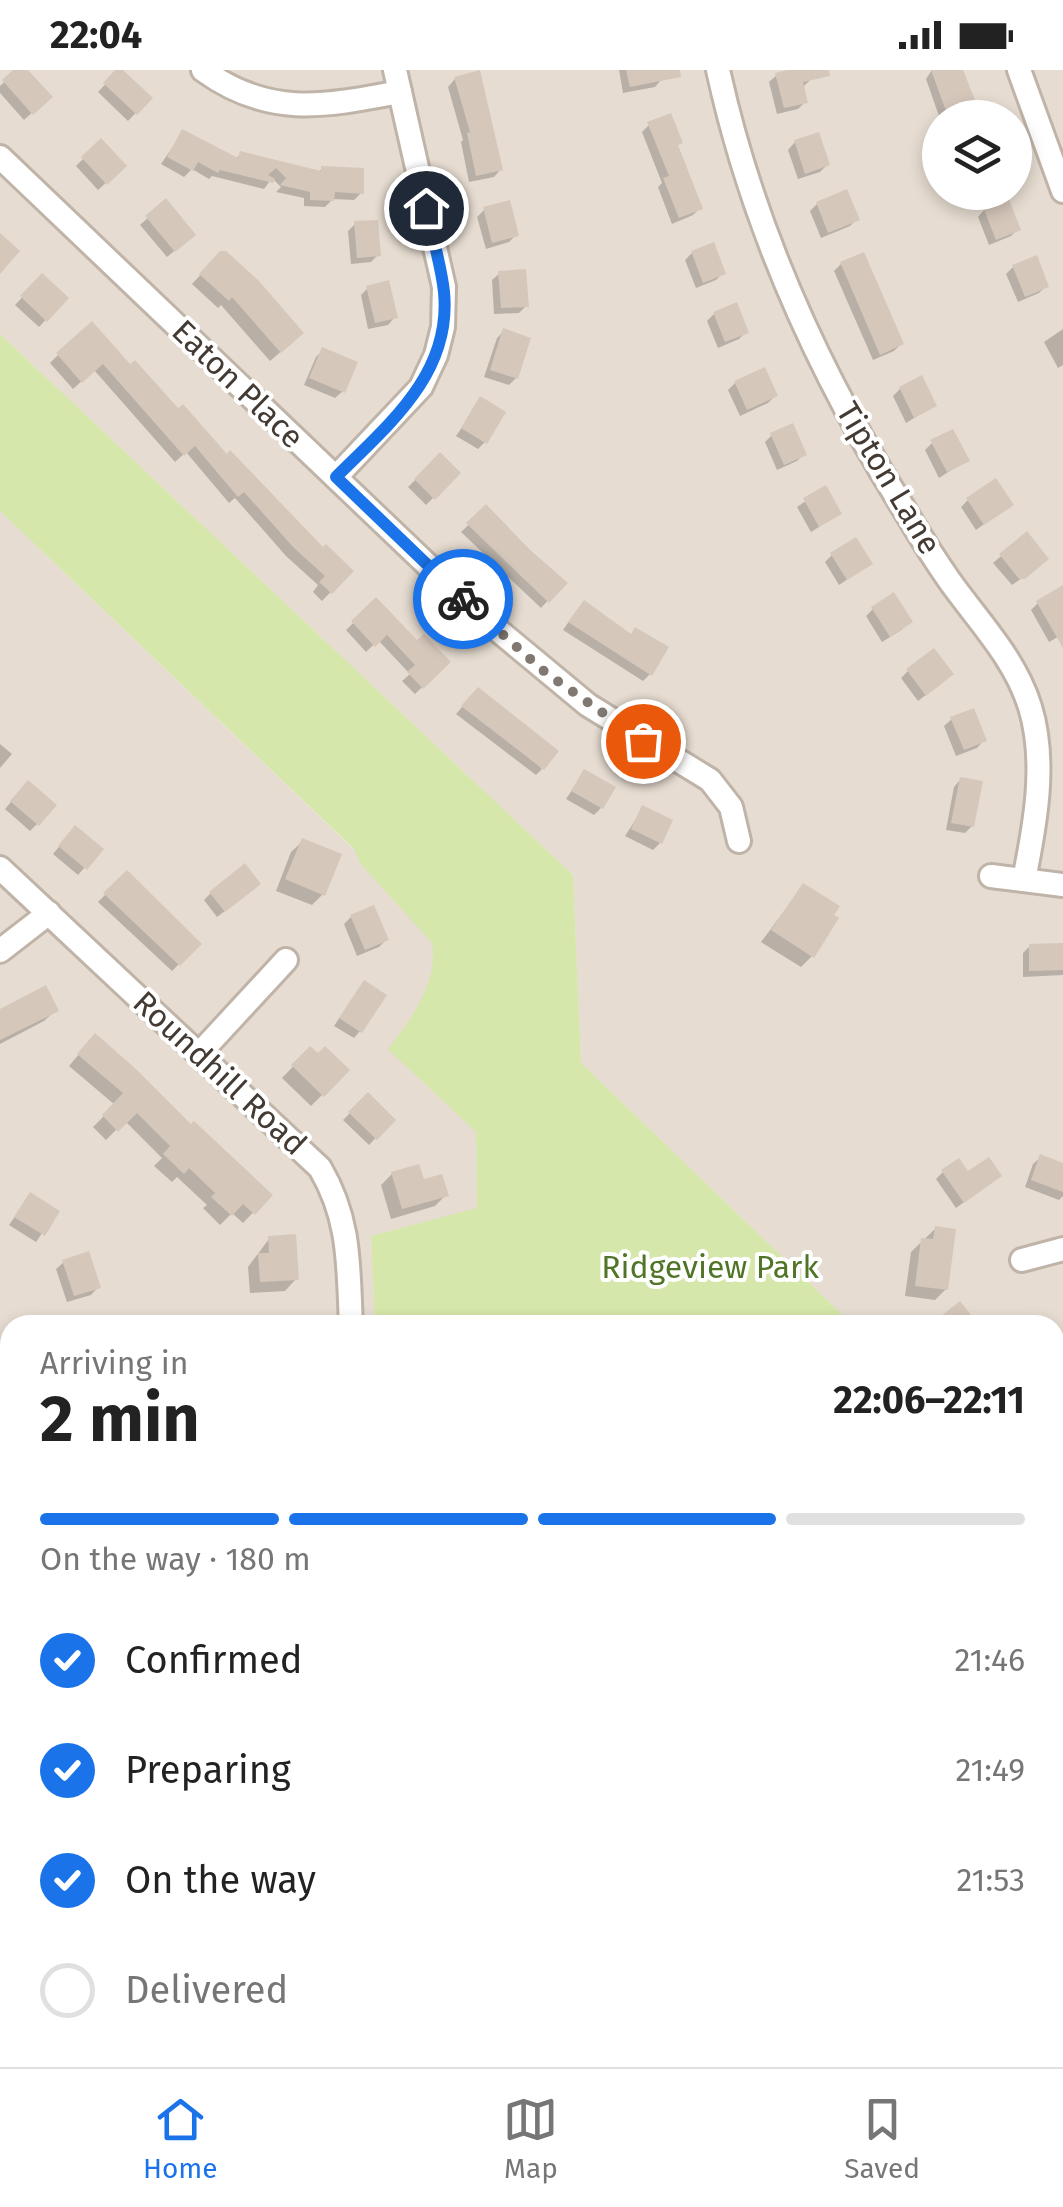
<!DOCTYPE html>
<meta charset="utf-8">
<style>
body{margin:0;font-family:"Fira Sans",sans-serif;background:#f2f2f2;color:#222;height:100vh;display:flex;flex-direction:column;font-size:38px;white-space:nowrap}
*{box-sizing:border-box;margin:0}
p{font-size:32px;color:#767676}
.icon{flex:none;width:55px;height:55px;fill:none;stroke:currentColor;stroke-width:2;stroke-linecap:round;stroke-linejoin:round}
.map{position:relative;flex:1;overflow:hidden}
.details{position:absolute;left:0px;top:1245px;width:1065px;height:752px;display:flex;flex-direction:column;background:#fff;border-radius:30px 30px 0 0;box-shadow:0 5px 15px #0003}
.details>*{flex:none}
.tools{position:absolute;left:922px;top:30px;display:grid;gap:20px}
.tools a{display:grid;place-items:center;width:110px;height:110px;border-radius:50%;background:#fff;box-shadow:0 5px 15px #0003;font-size:50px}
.pin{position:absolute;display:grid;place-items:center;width:85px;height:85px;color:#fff;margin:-42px;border:5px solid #fff;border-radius:50%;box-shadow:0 2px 10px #0007}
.courier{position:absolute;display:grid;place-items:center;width:100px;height:100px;margin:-50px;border:8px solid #1a73e8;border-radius:50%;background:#fff;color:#222;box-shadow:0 2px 12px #0007}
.overview em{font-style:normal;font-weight:700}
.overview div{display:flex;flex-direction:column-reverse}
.overview{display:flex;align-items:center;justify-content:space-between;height:170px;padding:0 40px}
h1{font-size:65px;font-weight:700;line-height:75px}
.bar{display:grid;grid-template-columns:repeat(4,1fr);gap:15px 10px;align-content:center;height:120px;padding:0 40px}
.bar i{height:12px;border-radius:8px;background:#e0e0e0}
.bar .active{background:#1a73e8}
.bar p{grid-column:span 4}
ol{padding:0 40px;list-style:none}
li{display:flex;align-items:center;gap:30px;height:110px}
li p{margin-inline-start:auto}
li .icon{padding:10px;border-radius:50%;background:#1a73e8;color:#fff;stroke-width:4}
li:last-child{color:#767676}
li i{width:55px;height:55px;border:5px solid #e0e0e0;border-radius:50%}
.status{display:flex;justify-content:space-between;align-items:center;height:70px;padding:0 50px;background:#fff;direction:ltr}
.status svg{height:28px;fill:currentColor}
.tabs{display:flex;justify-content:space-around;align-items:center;height:140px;border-top:2px solid #e0e0e0;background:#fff;font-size:28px;color:#767676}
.tabs a{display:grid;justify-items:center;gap:5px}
.tabs .active{color:#1a73e8}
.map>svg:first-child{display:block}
</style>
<div class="status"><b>22:04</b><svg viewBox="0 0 49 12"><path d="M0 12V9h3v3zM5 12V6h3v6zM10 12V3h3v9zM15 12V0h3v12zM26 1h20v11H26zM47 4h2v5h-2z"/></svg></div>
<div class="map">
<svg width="1063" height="1997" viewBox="0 0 1063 1997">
<rect width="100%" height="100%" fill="#f2ebe3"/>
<!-- residential -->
<g fill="#e6dcd1" fill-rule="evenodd">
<path d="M 0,0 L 1063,0 L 1063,1457 L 1055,1449 L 1055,1255 L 853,1255 L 581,993 L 573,805 L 0,264 ZM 940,48 L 1015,48 L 1015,122 L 940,122 Z"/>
<path d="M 0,441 L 464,885 L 476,1063 L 477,1139 L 371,1166 L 375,1255 L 10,1255 L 10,1988 L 925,1988 L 935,1997 L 0,1997 Z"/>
</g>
<!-- green -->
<g fill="#d5e7aa">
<path d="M 0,264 L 573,805 L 581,993 L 853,1255 L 629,1255 L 627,1252 L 375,1255 L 371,1166 L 477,1138 L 476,1062 L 388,979 C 411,950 439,911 432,873 L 360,793 L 354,779 L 0,441 Z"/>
<path d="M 1055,1449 L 1063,1457 L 1063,1997 L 935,1997 L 925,1988 L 1055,1988 Z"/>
</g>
<!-- shadow -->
<g fill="#0003">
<path d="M 17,0 L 25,0 L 49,27 L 24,50 L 0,23 L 0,16 Z"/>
<path d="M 119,0 L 149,29 L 128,51 L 98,22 Z"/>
<path d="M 619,0 L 660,0 L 662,9 L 655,17 L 623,23 Z"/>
<path d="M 799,0 L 809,0 L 811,9 L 804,16 L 805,32 L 798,39 L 777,44 L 769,12 L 777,5 Z"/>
<path d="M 932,0 L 961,0 L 972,30 L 965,37 L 939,46 L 926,9 Z"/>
<path d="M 455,9 L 501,99 L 494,107 L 469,112 L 461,72 L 463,70 L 448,17 Z"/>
<path d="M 649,55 L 676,77 L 700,138 L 693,145 L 672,154 L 658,117 L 662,113 L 642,62 Z"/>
<path d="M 183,62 L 235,89 L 241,84 L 318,102 L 322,99 L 361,123 L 354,130 L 333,129 L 325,137 L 304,136 L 304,128 L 276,122 L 281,117 L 272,108 L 264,119 L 212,106 L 209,109 L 192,99 L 184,107 L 161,94 Z"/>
<path d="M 101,71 L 124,96 L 98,120 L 76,96 Z"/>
<path d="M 795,72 L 827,95 L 820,102 L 798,109 L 788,80 Z"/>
<path d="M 166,132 L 186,171 L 167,187 L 140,155 Z"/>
<path d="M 817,134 L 857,149 L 850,156 L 821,168 L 810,141 Z"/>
<path d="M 985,139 L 1018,159 L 1011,166 L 989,175 L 978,147 Z"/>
<path d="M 484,140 L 516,165 L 509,172 L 486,179 L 477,147 Z"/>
<path d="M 355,154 L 378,185 L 371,192 L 351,194 L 348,161 Z"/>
<path d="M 221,183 L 292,272 L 270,291 L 221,235 L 218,238 L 192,214 Z"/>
<path d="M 692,183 L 723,203 L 716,210 L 696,218 L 685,190 Z"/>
<path d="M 841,194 L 901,274 L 894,281 L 873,290 L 834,201 Z"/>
<path d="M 1013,197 L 1046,216 L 1039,223 L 1018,232 L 1006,204 Z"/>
<path d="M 500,203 L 526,236 L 519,243 L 494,244 L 492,210 Z"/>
<path d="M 42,206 L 66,228 L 39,257 L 15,235 Z"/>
<path d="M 368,218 L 395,247 L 388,255 L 368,259 L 361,225 Z"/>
<path d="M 714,244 L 746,262 L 739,269 L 718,278 L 707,251 Z"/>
<path d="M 1063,259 L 1063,295 L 1058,298 L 1044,272 Z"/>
<path d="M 504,261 L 516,308 L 509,315 L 484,307 L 497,268 Z"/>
<path d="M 323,280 L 343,321 L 335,328 L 304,315 L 316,287 Z"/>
<path d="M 58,285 L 130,297 L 323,480 L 351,501 L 322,531 L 313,522 L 318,515 L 286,486 L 235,428 L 229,433 L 186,382 L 175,392 L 94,300 L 73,319 L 50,293 Z"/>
<path d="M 735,313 L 775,326 L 768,333 L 740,346 L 728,320 Z"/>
<path d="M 900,319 L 934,336 L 906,353 L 893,326 Z"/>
<path d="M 481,330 L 485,372 L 478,379 L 456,366 Z"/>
<path d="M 772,365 L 804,384 L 797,391 L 777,400 L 765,372 Z"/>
<path d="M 932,373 L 967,390 L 939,408 L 925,380 Z"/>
<path d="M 440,386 L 458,403 L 426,435 L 408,417 Z"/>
<path d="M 825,418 L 839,444 L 811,462 L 797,437 Z"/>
<path d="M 968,430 L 1010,435 L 976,460 L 961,437 Z"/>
<path d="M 486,438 L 564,513 L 541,538 L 461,462 Z"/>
<path d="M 1026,465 L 1039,496 L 1012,515 L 993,493 Z"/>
<path d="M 832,485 L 870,494 L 839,515 L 825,492 Z"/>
<path d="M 1063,529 L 1063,564 L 1049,572 L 1031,540 L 1038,533 Z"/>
<path d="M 376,531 L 417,574 L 448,592 L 415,624 L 402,611 L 410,604 L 378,570 L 366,582 L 346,560 Z"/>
<path d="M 873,539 L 903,559 L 882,572 L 866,546 Z"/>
<path d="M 577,540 L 650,604 L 643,611 L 563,560 Z"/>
<path d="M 908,601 L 944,611 L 918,631 L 901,608 Z"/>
<path d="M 471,627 L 542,699 L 536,705 L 456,644 Z"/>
<path d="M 952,649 L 984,670 L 977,678 L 956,686 L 944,656 Z"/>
<path d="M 0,674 L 12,684 L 0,698 Z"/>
<path d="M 584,702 L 601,738 L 594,745 L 566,729 Z"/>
<path d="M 961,709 L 972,756 L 965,763 L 946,760 L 954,717 Z"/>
<path d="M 21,720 L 37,754 L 30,761 L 5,739 Z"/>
<path d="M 643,738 L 660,773 L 653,780 L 625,766 Z"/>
<path d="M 69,765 L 101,779 L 78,805 L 53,784 Z"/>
<path d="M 303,771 L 323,824 L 312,835 L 276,821 L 291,782 Z"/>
<path d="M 127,803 L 199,874 L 172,901 L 98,832 Z"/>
<path d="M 803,816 L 812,886 L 801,897 L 761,872 Z"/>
<path d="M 251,821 L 217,847 L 204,830 L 211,823 Z"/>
<path d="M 351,847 L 386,870 L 379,877 L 357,886 L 344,854 Z"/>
<path d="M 1030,876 L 1063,876 L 1063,905 L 1023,907 L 1023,883 Z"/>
<path d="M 358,920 L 360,961 L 354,968 L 334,956 Z"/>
<path d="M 56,940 L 44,951 L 0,974 L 0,942 Z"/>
<path d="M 85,977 L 191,1058 L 270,1125 L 243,1153 L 232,1143 L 220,1155 L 203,1138 L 207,1135 L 177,1107 L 172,1112 L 154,1096 L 162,1088 L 125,1051 L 106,1070 L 93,1057 L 115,1035 L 69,996 Z"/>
<path d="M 310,979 L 347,1000 L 311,1036 L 282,1008 Z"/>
<path d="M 368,1025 L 393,1050 L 369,1075 L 343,1050 Z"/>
<path d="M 1041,1087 L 1063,1095 L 1063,1126 L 1059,1130 L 1025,1117 L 1033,1094 Z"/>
<path d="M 943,1102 L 967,1105 L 999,1106 L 956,1138 L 936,1109 Z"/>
<path d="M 392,1104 L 422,1113 L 446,1125 L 435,1136 L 391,1149 L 381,1115 Z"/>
<path d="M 30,1125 L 57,1141 L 36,1172 L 9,1155 Z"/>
<path d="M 936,1158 L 946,1219 L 935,1230 L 905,1226 L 911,1182 Z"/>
<path d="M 269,1169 L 296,1209 L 285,1221 L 250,1223 L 248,1197 Z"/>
<path d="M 64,1192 L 98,1217 L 91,1225 L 67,1232 L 56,1199 Z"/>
<path d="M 3,1419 L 10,1441 L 0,1448 L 0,1420 Z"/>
<path d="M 10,1567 L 10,1597 L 0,1600 L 0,1570 Z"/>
<path d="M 10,1798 L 10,1824 L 0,1817 Z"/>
<path d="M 6,1862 L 10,1866 L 10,1901 L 0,1914 L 0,1868 Z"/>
<path d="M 76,1988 L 105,1988 L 99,1997 L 70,1997 Z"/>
<path d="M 374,1988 L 409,1988 L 421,1997 L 374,1997 Z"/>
<path d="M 525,1988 L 552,1988 L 546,1997 L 520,1997 Z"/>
<path d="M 796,1988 L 846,1988 L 854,1997 L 806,1997 Z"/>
</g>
<!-- building -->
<g fill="#d6c7bb">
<path d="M 13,0 L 28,0 L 53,27 L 33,45 L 2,10 Z"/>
<path d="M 115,0 L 123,0 L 153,28 L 137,45 L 103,13 Z"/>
<path d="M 480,0 L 503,100 L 476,106 L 467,63 L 470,62 L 454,7 Z"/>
<path d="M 626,0 L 680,0 L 681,7 L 630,17 Z"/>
<path d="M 788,0 L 829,0 L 830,6 L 803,12 L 808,33 L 784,38 L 775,3 Z"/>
<path d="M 931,0 L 963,0 L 975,30 L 946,41 Z"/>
<path d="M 671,43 L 683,73 L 678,75 L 703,139 L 679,148 L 663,108 L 669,106 L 647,52 Z"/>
<path d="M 182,59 L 238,88 L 240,81 L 321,101 L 321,96 L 364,98 L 364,124 L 335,122 L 334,131 L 310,130 L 310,122 L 280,115 L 286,108 L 276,98 L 268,105 L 275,109 L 273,113 L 220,100 L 218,103 L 198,92 L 193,101 L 167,87 Z"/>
<path d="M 819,62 L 830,95 L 805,104 L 794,70 Z"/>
<path d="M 101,68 L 127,96 L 107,115 L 81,87 Z"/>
<path d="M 847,119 L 860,150 L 828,163 L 816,132 Z"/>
<path d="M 1008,127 L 1021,160 L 996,170 L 983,137 Z"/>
<path d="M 166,128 L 196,165 L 175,182 L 145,146 Z"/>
<path d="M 510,130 L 519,166 L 492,173 L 483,137 Z"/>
<path d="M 378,150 L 381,186 L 357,188 L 354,151 Z"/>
<path d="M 0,163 L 20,181 L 0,204 Z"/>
<path d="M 714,172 L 726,204 L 703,213 L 691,181 Z"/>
<path d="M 220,181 L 226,181 L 259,211 L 304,263 L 281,283 L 232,227 L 229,231 L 199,204 Z"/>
<path d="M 864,182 L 904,274 L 880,285 L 840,192 Z"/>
<path d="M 1037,185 L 1049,217 L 1025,227 L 1012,195 Z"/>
<path d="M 526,199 L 529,237 L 501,238 L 498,201 Z"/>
<path d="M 42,203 L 69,228 L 47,252 L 20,226 Z"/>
<path d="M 389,210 L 398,248 L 375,253 L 366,216 Z"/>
<path d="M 737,232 L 749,263 L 725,272 L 713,242 Z"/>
<path d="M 92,251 L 130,294 L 135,290 L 178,338 L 183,334 L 227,384 L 230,380 L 323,477 L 326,474 L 354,501 L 332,524 L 319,512 L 325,506 L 294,478 L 244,422 L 238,427 L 195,376 L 184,386 L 103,294 L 82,313 L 56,283 Z"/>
<path d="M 503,258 L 531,268 L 518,309 L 490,300 Z"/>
<path d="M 322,277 L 358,292 L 345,323 L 309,308 Z"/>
<path d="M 765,297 L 778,326 L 747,340 L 734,311 Z"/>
<path d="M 922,305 L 937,336 L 914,348 L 899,317 Z"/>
<path d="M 480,326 L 506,342 L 487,374 L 461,358 Z"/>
<path d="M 793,353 L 807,385 L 784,395 L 770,363 Z"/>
<path d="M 953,359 L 970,391 L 947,402 L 930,370 Z"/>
<path d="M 440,382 L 461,403 L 435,430 L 414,409 Z"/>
<path d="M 996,408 L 1014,435 L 984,455 L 966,428 Z"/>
<path d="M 826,415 L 842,444 L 819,457 L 803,428 Z"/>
<path d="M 486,434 L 529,479 L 568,513 L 549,533 L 466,453 Z"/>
<path d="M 1027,461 L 1049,489 L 1025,509 L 1019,509 L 999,484 Z"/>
<path d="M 856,467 L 873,494 L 847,510 L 830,483 Z"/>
<path d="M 1063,515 L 1063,578 L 1036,531 Z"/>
<path d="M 894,522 L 913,552 L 890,567 L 871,537 Z"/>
<path d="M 376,527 L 417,570 L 424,564 L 451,592 L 423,619 L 407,602 L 415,595 L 387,565 L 375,577 L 351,551 Z"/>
<path d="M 584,530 L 631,564 L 635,557 L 669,577 L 652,606 L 568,552 Z"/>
<path d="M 934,578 L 954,604 L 926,626 L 906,599 Z"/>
<path d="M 478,617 L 559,681 L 544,700 L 461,636 Z"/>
<path d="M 974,638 L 987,671 L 964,680 L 950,647 Z"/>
<path d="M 584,699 L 616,717 L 603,739 L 571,721 Z"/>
<path d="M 960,707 L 983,711 L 974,757 L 951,753 Z"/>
<path d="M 28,710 L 57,735 L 39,756 L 10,731 Z"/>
<path d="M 642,735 L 673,750 L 662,774 L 631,759 Z"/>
<path d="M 75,755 L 104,779 L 87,800 L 58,776 Z"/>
<path d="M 302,768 L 342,784 L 325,826 L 285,809 Z"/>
<path d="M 245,793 L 261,814 L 225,842 L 209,822 Z"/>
<path d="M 127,800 L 202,874 L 180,896 L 103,823 Z"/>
<path d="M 803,813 L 840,836 L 834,845 L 839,848 L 814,888 L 771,860 Z"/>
<path d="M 374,835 L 389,870 L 365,880 L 350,845 Z"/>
<path d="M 1063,873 L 1063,900 L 1029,901 L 1029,874 Z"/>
<path d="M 364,910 L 387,925 L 362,963 L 339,948 Z"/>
<path d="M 46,915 L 59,941 L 0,970 L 0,939 Z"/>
<path d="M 95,963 L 137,1000 L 191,1054 L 194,1051 L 273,1125 L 255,1145 L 243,1134 L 232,1146 L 211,1127 L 215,1123 L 189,1098 L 184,1104 L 163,1084 L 170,1076 L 137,1043 L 118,1062 L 102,1045 L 123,1023 L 77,984 Z"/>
<path d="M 310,976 L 318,983 L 325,976 L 350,1000 L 324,1027 L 291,995 Z"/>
<path d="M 368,1022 L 396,1050 L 377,1070 L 348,1042 Z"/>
<path d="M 1040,1084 L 1063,1093 L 1063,1122 L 1031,1110 Z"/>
<path d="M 989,1087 L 1002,1106 L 964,1133 L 941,1100 L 959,1088 L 968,1101 Z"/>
<path d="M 419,1094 L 424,1109 L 442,1104 L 449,1126 L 402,1139 L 391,1102 Z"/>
<path d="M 30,1122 L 60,1141 L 45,1166 L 14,1147 Z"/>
<path d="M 935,1156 L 956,1159 L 948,1220 L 915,1216 L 921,1168 L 933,1169 Z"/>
<path d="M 296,1164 L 299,1210 L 260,1212 L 258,1183 L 269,1183 L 268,1166 Z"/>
<path d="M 89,1181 L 101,1218 L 74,1226 L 62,1190 Z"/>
<path d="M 960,1231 L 979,1255 L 930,1255 Z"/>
</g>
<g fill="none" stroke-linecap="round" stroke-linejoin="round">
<!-- minor casing -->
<g stroke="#c0b4a8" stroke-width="28">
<g id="minor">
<path d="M 203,0 C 269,48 325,36 400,22"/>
<path d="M 718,0 C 752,155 820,305 904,439 C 918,463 933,487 949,510 C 978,551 1015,588 1030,637 C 1047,692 1035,755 1024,810"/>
<path d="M 1019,0 L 1063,121"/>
<path d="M 0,87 L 482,547 L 588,635 L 710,710 L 731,737 L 739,771"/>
<path d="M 336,407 L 421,317 L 436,285 L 443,257 L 444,217 L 395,0"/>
<path d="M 0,798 L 320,1098 C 351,1151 348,1196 351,1255"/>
<path d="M 991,806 L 1063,815"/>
<path d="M 0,881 L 49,843"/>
<path d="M 200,983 L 286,890"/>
<path d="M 1022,1190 L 1063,1179"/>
<path d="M 0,1506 L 10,1504"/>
<path d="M 0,1664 L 10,1666"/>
<path d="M 729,1988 L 740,1997"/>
<path d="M 13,1997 L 19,1988"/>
<path d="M 617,1997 L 623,1988"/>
</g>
</g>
<!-- minor -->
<use href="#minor" stroke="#fff" stroke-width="22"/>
</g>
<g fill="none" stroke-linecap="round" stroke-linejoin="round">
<!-- done -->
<path stroke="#807871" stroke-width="10" stroke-dasharray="0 18" d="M 463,529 L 546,603 L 643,671"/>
<!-- route -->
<path stroke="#1a73e8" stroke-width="12" d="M 426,138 C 432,166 441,194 444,222 C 452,304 388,355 336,407 L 463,529"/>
</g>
<g text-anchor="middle" stroke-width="8" stroke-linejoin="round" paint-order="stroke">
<!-- street labels -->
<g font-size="32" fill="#433a33" stroke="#fff">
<text transform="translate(238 314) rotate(44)" y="11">Eaton Place</text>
<text transform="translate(889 408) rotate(59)" y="11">Tipton Lane</text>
<text transform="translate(220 1003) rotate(43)" y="11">Roundhill Road</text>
</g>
<!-- park labels -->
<g font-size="32" fill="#517527" stroke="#fff">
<text x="710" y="1208">Ridgeview Park</text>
</g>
</g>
</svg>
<div class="tools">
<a><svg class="icon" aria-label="layers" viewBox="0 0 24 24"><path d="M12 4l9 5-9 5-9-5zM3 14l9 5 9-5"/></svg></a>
</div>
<div class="pin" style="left:643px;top:671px;background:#ea580c"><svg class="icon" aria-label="bag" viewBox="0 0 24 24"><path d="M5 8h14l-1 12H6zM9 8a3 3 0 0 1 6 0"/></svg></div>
<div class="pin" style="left:426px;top:138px;background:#1f2937"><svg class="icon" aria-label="home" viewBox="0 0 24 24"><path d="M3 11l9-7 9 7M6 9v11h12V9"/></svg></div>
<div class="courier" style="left:463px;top:529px"><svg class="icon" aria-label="bike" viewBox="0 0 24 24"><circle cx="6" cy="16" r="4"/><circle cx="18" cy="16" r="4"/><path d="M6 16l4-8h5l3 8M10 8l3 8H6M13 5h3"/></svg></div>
<section class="details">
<div class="overview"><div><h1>2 min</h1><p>Arriving in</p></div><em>22:06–22:11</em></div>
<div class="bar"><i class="active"></i><i class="active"></i><i class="active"></i><i></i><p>On the way · 180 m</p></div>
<ol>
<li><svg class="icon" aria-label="check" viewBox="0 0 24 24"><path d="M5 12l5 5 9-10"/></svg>Confirmed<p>21:46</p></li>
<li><svg class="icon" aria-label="check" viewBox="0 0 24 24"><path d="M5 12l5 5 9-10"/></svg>Preparing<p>21:49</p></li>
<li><svg class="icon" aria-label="check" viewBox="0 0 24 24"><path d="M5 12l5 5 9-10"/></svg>On the way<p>21:53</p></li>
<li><i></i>Delivered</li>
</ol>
</section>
</div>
<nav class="tabs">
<a class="active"><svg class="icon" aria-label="home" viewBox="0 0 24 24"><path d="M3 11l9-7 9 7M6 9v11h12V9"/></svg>Home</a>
<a><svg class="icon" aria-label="map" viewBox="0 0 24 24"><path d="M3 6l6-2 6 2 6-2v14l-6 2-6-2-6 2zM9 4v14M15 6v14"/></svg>Map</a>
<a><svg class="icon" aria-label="saved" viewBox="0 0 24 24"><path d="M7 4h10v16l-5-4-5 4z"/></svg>Saved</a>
</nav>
